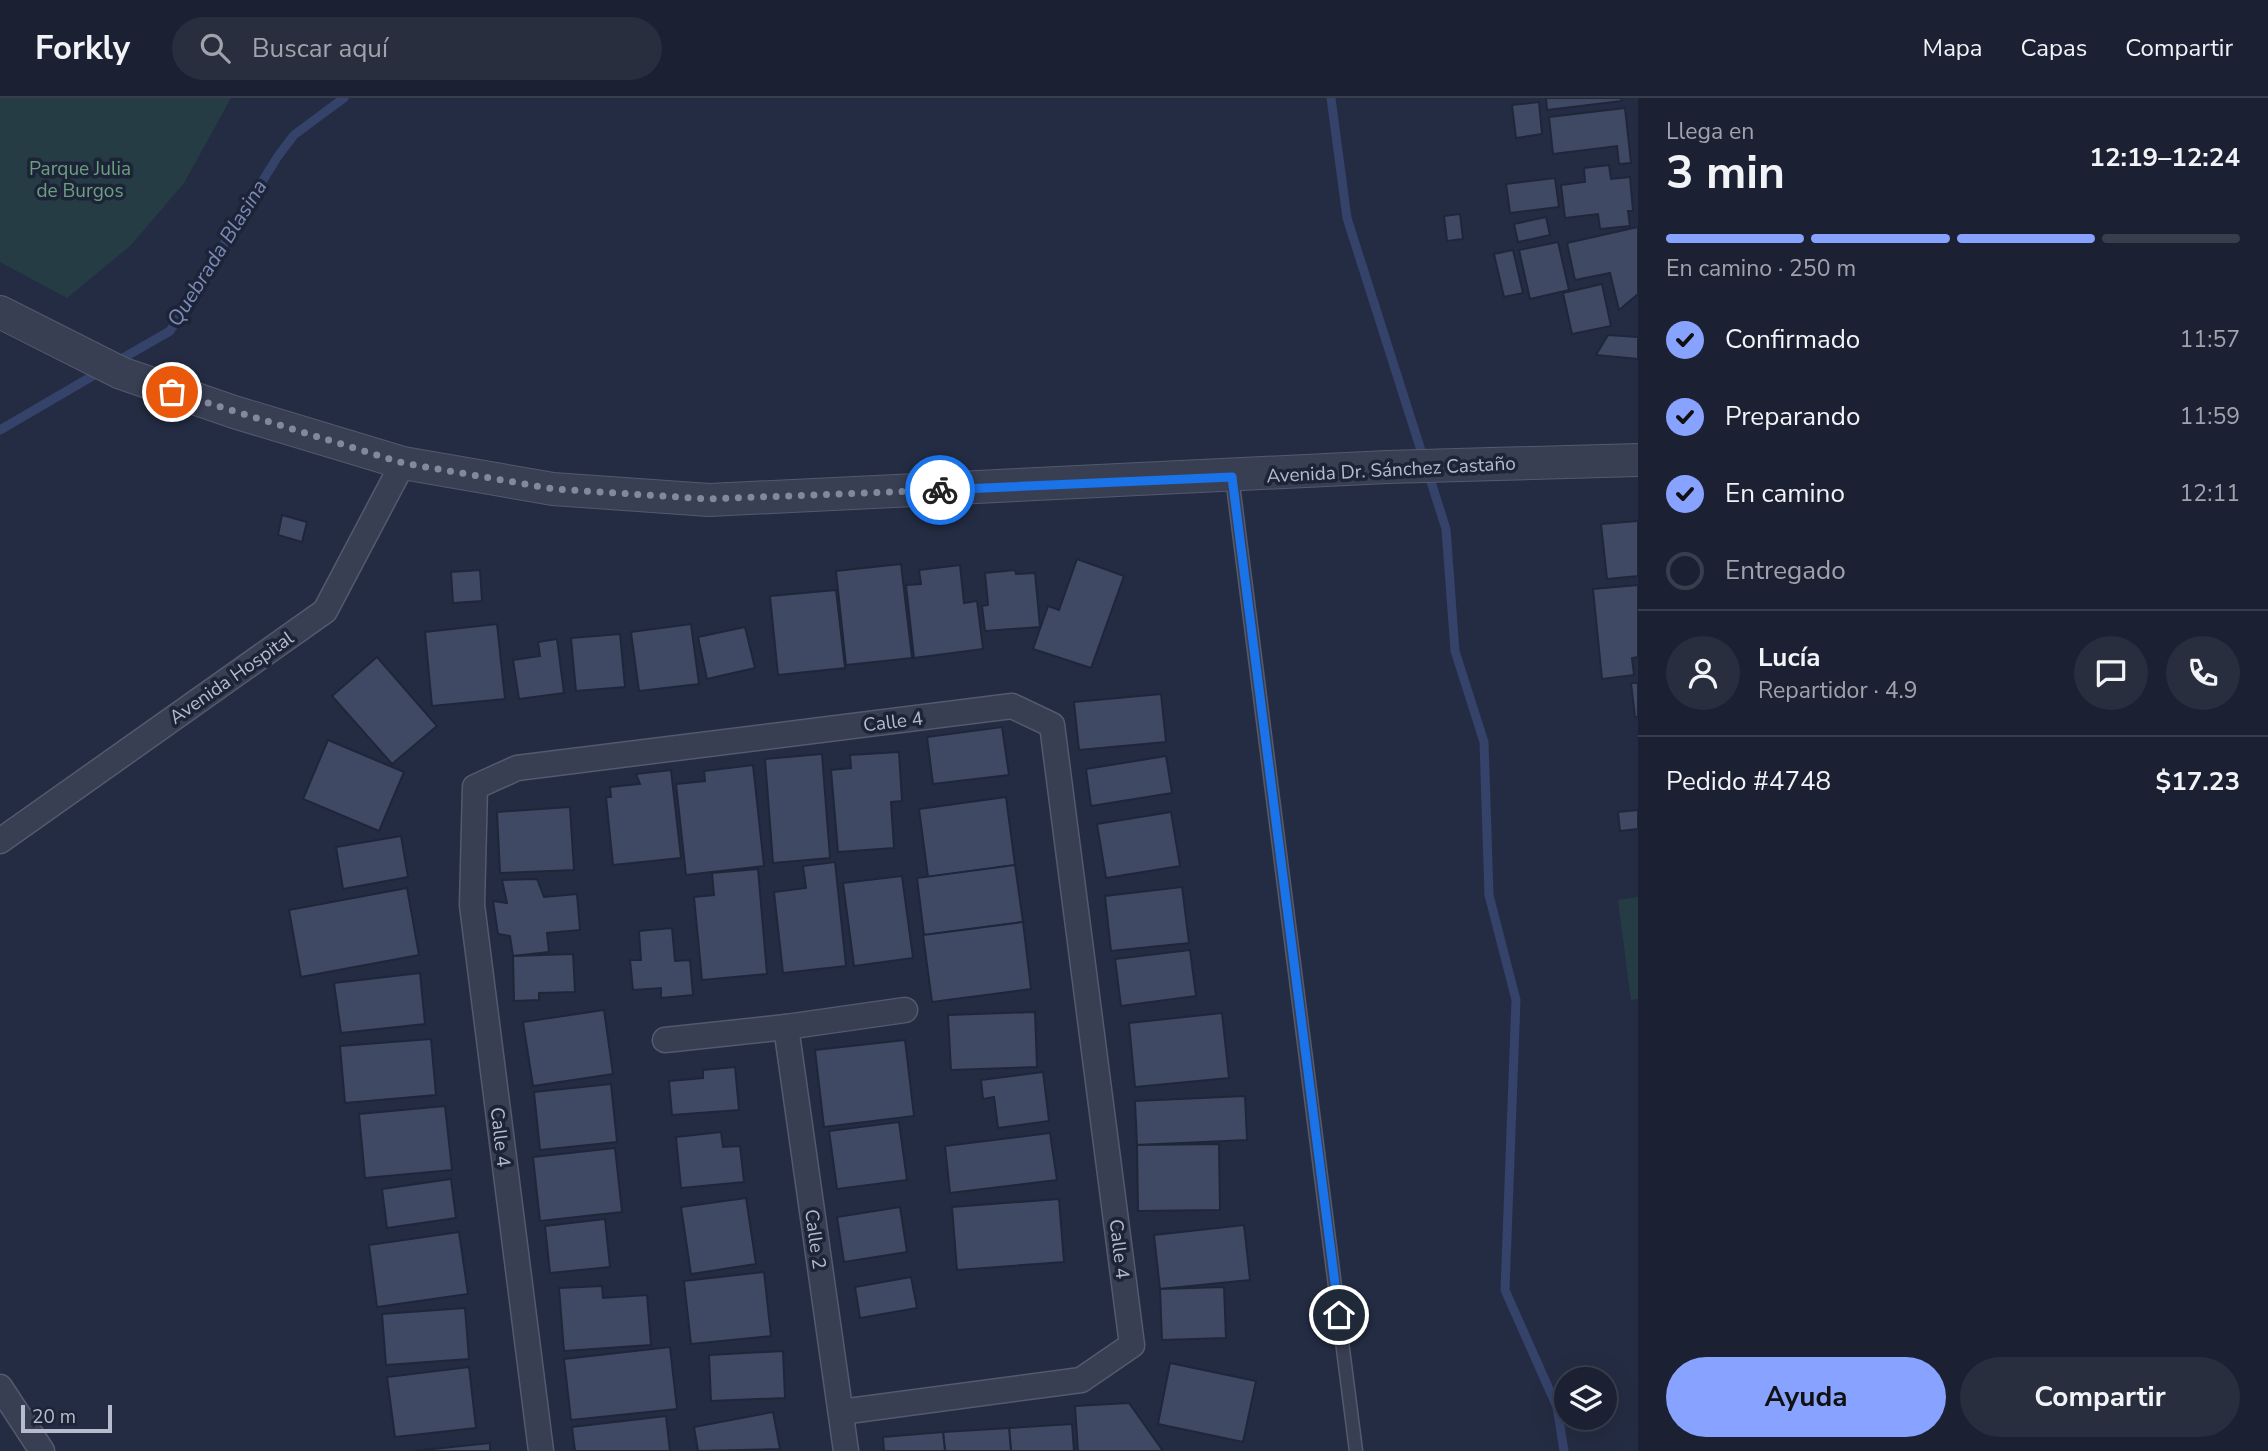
<!DOCTYPE html>
<html lang="es">
<meta charset="utf-8">
<style>
body{margin:0;font-family:"Nunito Sans",sans-serif;background:#282e3e;color:#f1f3f6;height:100vh;display:flex;flex-direction:column;font-size:26px;white-space:nowrap}
*{box-sizing:border-box;margin:0}
p{font-size:23px;color:#a0a3ac}
.icon{flex:none;width:38px;height:38px;fill:none;stroke:currentColor;stroke-width:2;stroke-linecap:round;stroke-linejoin:round}
.map{position:relative;flex:1;overflow:hidden}
.panel{display:flex;flex-direction:column;background:#1b2132;width:630px}
.panel>*{flex:none}
.buttons{position:absolute;left:1554px;top:1269px;display:grid;gap:14px}
.buttons a{display:grid;place-items:center;width:63px;height:63px;border-radius:50%;background:#1b2132;box-shadow:0 7px 28px #0002,0 0 0 2px #393e4d;font-size:35px}
.scale{position:absolute;left:21px;bottom:18px;width:91px;box-sizing:border-box;padding-left:7px;border:4px solid #b6bbcd;border-top:0;font-size:19px;line-height:24px;white-space:nowrap;color:#b6bbcd;-webkit-text-stroke:5px #1d2438;paint-order:stroke}
.pin{position:absolute;display:grid;place-items:center;width:60px;height:60px;color:#fff;margin:-30px;border:4px solid #fff;border-radius:50%;box-shadow:0 2px 7px #0007}
.courier{position:absolute;display:grid;place-items:center;width:70px;height:70px;margin:-35px;border:5px solid #1a73e8;border-radius:50%;background:#fff;color:#222;box-shadow:0 2px 9px #0007}
.head em{font-style:normal;font-weight:700}
.head div{display:flex;flex-direction:column-reverse}
.head{display:flex;align-items:center;justify-content:space-between;height:119px;padding:0 28px}
h1{font-size:46px;font-weight:700;line-height:52px}
.bar{display:grid;grid-template-columns:repeat(4,1fr);gap:10px 7px;align-content:center;height:84px;padding:0 28px}
.bar i{height:9px;border-radius:5px;background:#393e4d}
.bar .current{background:#88a3ff}
.bar p{grid-column:span 4}
.line{display:flex;align-items:center;gap:18px;padding:0 28px;border-top:2px solid #393e4d}
.line div{flex:1}
.round{display:grid;place-items:center;flex:none;width:74px;height:74px;border-radius:37px;background:#282e3e}
ol{padding:0 28px;list-style:none}
li{display:flex;align-items:center;gap:21px;height:77px}
li p{margin-inline-start:auto}
li .icon{padding:7px;border-radius:50%;background:#88a3ff;color:#111;stroke-width:4}
li:last-child{color:#a0a3ac}
li i{width:38px;height:38px;border:4px solid #393e4d;border-radius:50%}
.cta{display:flex;gap:14px;margin-top:auto;padding:14px 28px}
.cta a{flex:1;height:80px;border-radius:42px;background:#88a3ff;color:#111;font-size:28px;font-weight:700;line-height:80px;text-align:center}
.cta a+a{background:#282e3e;color:#f1f3f6}
header{display:flex;align-items:center;gap:42px;box-sizing:border-box;height:98px;padding:0 35px;background:#1b2132;border-bottom:2px solid #393e4d}
header strong{font-size:33px}
nav{display:flex;gap:38px;margin-inline-start:auto;font-size:24px}
.search{width:490px;height:63px;background:#282e3e;display:flex;align-items:center;gap:18px;box-sizing:border-box;padding:0 24px;border-radius:38px;color:#a0a3ac;font-size:26px}
main{display:flex;flex:1;min-height:0}
.map>svg:first-child{display:block}
</style>
<header>
<strong>Forkly</strong>
<div class="search"><svg class="icon" aria-label="search" viewBox="0 0 24 24"><circle cx="10" cy="10" r="6"/><path d="M15 15l6 6"/></svg>Buscar aquí</div>
<nav><a>Mapa</a><a>Capas</a><a>Compartir</a></nav>
</header>
<main>
<div class="map">
<svg width="1638" height="1353" viewBox="0 0 1638 1353">
<rect width="100%" height="100%" fill="#242c43"/>
<!-- green -->
<g fill="#263c44">
<path d="M 0,0 L 231,0 L 184,85 L 131,147 L 67,200 L 0,164 Z"/>
<path d="M 1638,799 L 1638,901 L 1631,902 L 1618,802 Z"/>
</g>
<g fill="none" stroke-linecap="round" stroke-linejoin="round">
<!-- stream -->
<g stroke="#35426a" stroke-width="9">
<path d="M 1331,0 L 1347,120 L 1446,431 L 1455,553 L 1484,644 L 1489,797 L 1516,902 L 1505,1192 L 1557,1309 L 1564,1353"/>
<path d="M 116,264 L 170,233 L 278,58 L 294,37 L 344,0"/>
<path d="M 0,332 L 101,273"/>
</g>
</g>
<!-- building -->
<g fill="#404964" stroke="#1f263a" stroke-width="2">
<path d="M 1546,0 L 1621,0 L 1622,3 L 1547,12 Z"/>
<path d="M 1539,4 L 1542,36 L 1516,40 L 1512,7 Z"/>
<path d="M 1625,10 L 1631,65 L 1619,66 L 1617,48 L 1553,56 L 1549,19 Z"/>
<path d="M 1609,67 L 1611,81 L 1630,79 L 1633,113 L 1628,113 L 1630,128 L 1600,131 L 1598,116 L 1565,120 L 1561,87 L 1585,84 L 1584,70 Z"/>
<path d="M 1555,80 L 1559,109 L 1510,115 L 1506,86 Z"/>
<path d="M 1460,116 L 1463,141 L 1447,143 L 1444,118 Z"/>
<path d="M 1546,119 L 1550,137 L 1518,144 L 1514,126 Z"/>
<path d="M 1638,129 L 1638,196 L 1619,212 L 1610,175 L 1575,182 L 1567,145 Z"/>
<path d="M 1558,144 L 1569,192 L 1530,201 L 1519,152 Z"/>
<path d="M 1513,152 L 1523,195 L 1504,199 L 1494,156 Z"/>
<path d="M 1602,186 L 1611,228 L 1572,236 L 1563,195 Z"/>
<path d="M 1608,237 L 1638,239 L 1638,261 L 1596,257 Z"/>
<path d="M 282,417 L 307,424 L 302,444 L 278,437 Z"/>
<path d="M 1638,423 L 1638,478 L 1607,481 L 1601,426 Z"/>
<path d="M 1077,461 L 1124,478 L 1091,570 L 1033,551 L 1048,508 L 1059,512 Z"/>
<path d="M 901,466 L 912,560 L 846,567 L 836,473 Z"/>
<path d="M 960,467 L 964,505 L 977,503 L 983,551 L 914,560 L 906,487 L 921,486 L 919,472 Z"/>
<path d="M 480,472 L 482,503 L 453,505 L 451,474 Z"/>
<path d="M 1015,472 L 1016,476 L 1035,475 L 1040,529 L 985,533 L 982,508 L 988,507 L 985,475 Z"/>
<path d="M 1638,487 L 1638,559 L 1632,560 L 1634,577 L 1602,581 L 1593,491 Z"/>
<path d="M 836,492 L 845,570 L 778,577 L 770,498 Z"/>
<path d="M 497,526 L 505,601 L 432,608 L 425,534 Z"/>
<path d="M 691,526 L 699,586 L 639,593 L 631,534 Z"/>
<path d="M 745,529 L 755,570 L 707,581 L 698,539 Z"/>
<path d="M 620,536 L 625,589 L 576,593 L 571,540 Z"/>
<path d="M 557,541 L 564,595 L 519,601 L 513,562 L 540,558 L 538,544 Z"/>
<path d="M 377,559 L 437,628 L 392,666 L 332,598 Z"/>
<path d="M 1631,585 L 1638,585 L 1638,619 L 1635,619 Z"/>
<path d="M 1161,596 L 1166,644 L 1079,652 L 1074,604 Z"/>
<path d="M 1002,629 L 1009,677 L 933,686 L 927,639 Z"/>
<path d="M 328,642 L 404,674 L 379,733 L 303,701 Z"/>
<path d="M 899,654 L 902,703 L 891,704 L 894,750 L 838,754 L 831,672 L 851,670 L 850,657 Z"/>
<path d="M 822,656 L 830,760 L 773,765 L 765,661 Z"/>
<path d="M 1166,658 L 1172,695 L 1091,708 L 1086,671 Z"/>
<path d="M 753,667 L 764,768 L 686,777 L 676,686 L 705,683 L 704,673 Z"/>
<path d="M 671,672 L 681,760 L 613,767 L 606,699 L 611,699 L 610,689 L 640,686 L 636,676 Z"/>
<path d="M 1006,699 L 1015,767 L 928,779 L 919,711 Z"/>
<path d="M 570,709 L 574,772 L 500,775 L 497,714 Z"/>
<path d="M 1638,712 L 1638,731 L 1620,733 L 1618,714 Z"/>
<path d="M 1171,714 L 1180,768 L 1106,780 L 1097,726 Z"/>
<path d="M 401,738 L 408,779 L 343,791 L 336,749 Z"/>
<path d="M 835,764 L 846,868 L 783,875 L 774,794 L 806,790 L 803,768 Z"/>
<path d="M 1015,767 L 1023,824 L 924,837 L 917,780 Z"/>
<path d="M 758,771 L 767,876 L 702,882 L 694,799 L 714,797 L 712,775 Z"/>
<path d="M 902,778 L 913,860 L 854,868 L 843,785 Z"/>
<path d="M 537,781 L 544,799 L 577,796 L 580,832 L 547,835 L 549,854 L 513,858 L 510,838 L 498,836 L 493,803 L 507,805 L 502,782 Z"/>
<path d="M 1182,789 L 1189,845 L 1111,853 L 1105,798 Z"/>
<path d="M 407,790 L 419,857 L 301,879 L 289,812 Z"/>
<path d="M 1023,824 L 1031,891 L 932,904 L 923,837 Z"/>
<path d="M 672,830 L 675,863 L 690,862 L 693,897 L 661,900 L 661,890 L 633,892 L 630,862 L 641,862 L 639,833 Z"/>
<path d="M 1190,852 L 1196,898 L 1121,908 L 1115,861 Z"/>
<path d="M 573,856 L 575,894 L 539,895 L 539,902 L 514,903 L 513,858 Z"/>
<path d="M 420,875 L 425,926 L 341,935 L 334,885 Z"/>
<path d="M 604,912 L 613,976 L 533,988 L 523,924 Z"/>
<path d="M 1035,914 L 1037,969 L 951,972 L 948,917 Z"/>
<path d="M 1222,915 L 1229,980 L 1135,989 L 1129,925 Z"/>
<path d="M 431,941 L 436,997 L 345,1005 L 340,948 Z"/>
<path d="M 905,942 L 914,1018 L 824,1029 L 815,952 Z"/>
<path d="M 735,969 L 739,1012 L 672,1017 L 669,983 L 703,980 L 703,972 Z"/>
<path d="M 1043,974 L 1049,1023 L 998,1030 L 994,999 L 983,1001 L 981,982 Z"/>
<path d="M 611,986 L 617,1044 L 540,1052 L 534,994 Z"/>
<path d="M 1245,998 L 1247,1042 L 1137,1047 L 1135,1003 Z"/>
<path d="M 445,1008 L 452,1072 L 365,1080 L 359,1016 Z"/>
<path d="M 899,1024 L 907,1082 L 837,1091 L 829,1033 Z"/>
<path d="M 721,1034 L 723,1049 L 740,1048 L 744,1084 L 681,1090 L 676,1039 Z"/>
<path d="M 1050,1035 L 1057,1082 L 950,1095 L 945,1048 Z"/>
<path d="M 1219,1046 L 1220,1112 L 1138,1113 L 1137,1047 Z"/>
<path d="M 615,1050 L 622,1114 L 540,1123 L 533,1059 Z"/>
<path d="M 451,1081 L 456,1120 L 387,1130 L 382,1091 Z"/>
<path d="M 746,1100 L 756,1166 L 691,1176 L 681,1109 Z"/>
<path d="M 1059,1101 L 1064,1164 L 957,1172 L 952,1109 Z"/>
<path d="M 900,1109 L 907,1154 L 844,1164 L 837,1119 Z"/>
<path d="M 605,1121 L 610,1169 L 550,1175 L 545,1128 Z"/>
<path d="M 1244,1127 L 1250,1182 L 1160,1191 L 1154,1137 Z"/>
<path d="M 459,1134 L 468,1196 L 377,1209 L 369,1147 Z"/>
<path d="M 764,1174 L 771,1238 L 691,1246 L 684,1183 Z"/>
<path d="M 911,1179 L 917,1210 L 860,1220 L 855,1189 Z"/>
<path d="M 602,1188 L 603,1200 L 647,1197 L 651,1247 L 564,1253 L 559,1190 Z"/>
<path d="M 1224,1189 L 1226,1240 L 1162,1242 L 1160,1191 Z"/>
<path d="M 465,1210 L 469,1261 L 386,1267 L 382,1216 Z"/>
<path d="M 670,1249 L 677,1311 L 571,1322 L 564,1261 Z"/>
<path d="M 783,1253 L 785,1300 L 711,1303 L 709,1257 Z"/>
<path d="M 1170,1265 L 1256,1283 L 1243,1344 L 1158,1326 Z"/>
<path d="M 469,1269 L 476,1330 L 395,1339 L 387,1279 Z"/>
<path d="M 1129,1305 L 1163,1353 L 1078,1353 L 1075,1308 Z"/>
<path d="M 773,1314 L 780,1351 L 698,1353 L 694,1329 Z"/>
<path d="M 666,1318 L 670,1353 L 575,1353 L 572,1329 Z"/>
<path d="M 1072,1326 L 1074,1353 L 1011,1353 L 1009,1330 Z"/>
<path d="M 1009,1330 L 1011,1353 L 945,1353 L 943,1334 Z"/>
<path d="M 943,1334 L 945,1353 L 884,1353 L 883,1339 Z"/>
<path d="M 490,1345 L 490,1353 L 414,1353 Z"/>
</g>
<g fill="none" stroke-linecap="round" stroke-linejoin="round">
<!-- service casing -->
<g stroke="#545a6d" stroke-width="15">
<path id="service" d="M 1232,379 L 1356,1353"/>
</g>
<!-- minor casing -->
<g stroke="#545a6d" stroke-width="27">
<g id="minor">
<path d="M 0,743 L 325,513 L 403,365"/>
<path d="M 786,929 L 846,1353"/>
<path d="M 665,942 L 786,929 L 905,912"/>
<path d="M 0,1289 L 42,1353"/>
<path d="M 541,1353 L 472,807 L 475,689 L 517,670 L 1012,608 L 1052,627 L 1132,1247 L 1081,1282 L 841,1314"/>
</g>
</g>
<!-- tertiary casing -->
<g stroke="#545a6d" stroke-width="34">
<path id="tertiary" d="M 0,214 L 121,275 L 234,314 L 403,365 L 553,391 L 709,402 L 1387,369 L 1638,362"/>
</g>
<!-- service -->
<use href="#service" stroke="#393f53" stroke-width="12"/>
<!-- minor -->
<use href="#minor" stroke="#393f53" stroke-width="24"/>
<!-- tertiary -->
<use href="#tertiary" stroke="#393f53" stroke-width="32"/>
</g>
<g fill="none" stroke-linecap="round" stroke-linejoin="round">
<!-- done -->
<path stroke="#83899d" stroke-width="7" stroke-dasharray="0 12.6" d="M 172,294 L 403,365 L 554,391 L 709,401 L 940,392"/>
<!-- route -->
<path stroke="#1a73e8" stroke-width="9" d="M 940,392 L 1232,379 L 1339,1217"/>
</g>
<g text-anchor="middle" stroke-width="7" stroke-linejoin="round" paint-order="stroke">
<!-- park labels -->
<g font-size="19" fill="#6b9f80" stroke="#1d2438">
<text x="80" y="77">Parque Julia<tspan x="80" dy="22">de Burgos</tspan></text>
</g>
<!-- street labels -->
<g font-size="19" fill="#b6bbcd" stroke="#1d2438">
<text transform="translate(1391 371) rotate(-3)" y="7">Avenida Dr. Sánchez Castaño</text>
<text transform="translate(231 579) rotate(-35)" y="7">Avenida Hospital</text>
<text transform="translate(893 623) rotate(-7)" y="7">Calle 4</text>
<text transform="translate(501 1039) rotate(83)" y="7">Calle 4</text>
<text transform="translate(816 1141) rotate(82)" y="7">Calle 2</text>
<text transform="translate(1120 1151) rotate(83)" y="7">Calle 4</text>
</g>
<!-- water labels -->
<g font-size="21" font-style="italic" fill="#7b8bb6" stroke="#1d2438">
<text transform="translate(217 155) rotate(-58)" y="7">Quebrada Blasina</text>
</g>
</g>
</svg>
<div class="buttons">
<a><svg class="icon" aria-label="layers" viewBox="0 0 24 24"><path d="M12 4l9 5-9 5-9-5zM3 14l9 5 9-5"/></svg></a>
</div>
<div class="scale">20 m</div>
<div class="pin" style="left:172px;top:294px;background:#ea580c"><svg class="icon" aria-label="bag" viewBox="0 0 24 24"><path d="M5 8h14l-1 12H6zM9 8a3 3 0 0 1 6 0"/></svg></div>
<div class="pin" style="left:1339px;top:1217px;background:#1f2937"><svg class="icon" aria-label="home" viewBox="0 0 24 24"><path d="M3 11l9-7 9 7M6 9v11h12V9"/></svg></div>
<div class="courier" style="left:940px;top:392px"><svg class="icon" aria-label="bike" viewBox="0 0 24 24"><circle cx="6" cy="16" r="4"/><circle cx="18" cy="16" r="4"/><path d="M6 16l4-8h5l3 8M10 8l3 8H6M13 5h3"/></svg></div>
</div>
<section class="panel">
<div class="head"><div><h1>3 min</h1><p>Llega en</p></div><em>12:19–12:24</em></div>
<div class="bar"><i class="current"></i><i class="current"></i><i class="current"></i><i></i><p>En camino · 250 m</p></div>
<ol>
<li><svg class="icon" aria-label="check" viewBox="0 0 24 24"><path d="M5 12l5 5 9-10"/></svg>Confirmado<p>11:57</p></li>
<li><svg class="icon" aria-label="check" viewBox="0 0 24 24"><path d="M5 12l5 5 9-10"/></svg>Preparando<p>11:59</p></li>
<li><svg class="icon" aria-label="check" viewBox="0 0 24 24"><path d="M5 12l5 5 9-10"/></svg>En camino<p>12:11</p></li>
<li><i></i>Entregado</li>
</ol>
<div class="line" style="height:126px"><a class="round"><svg class="icon" aria-label="person" viewBox="0 0 24 24"><circle cx="12" cy="8" r="4"/><path d="M4 21q1-7 8-7t8 7"/></svg></a><div><b>Lucía</b><p>Repartidor · 4.9</p></div><a class="round"><svg class="icon" aria-label="chat" viewBox="0 0 24 24"><path d="M4 5h16v11H9l-5 4z"/></svg></a><a class="round"><svg class="icon" aria-label="phone" viewBox="0 0 24 24"><path d="M5 4h4l2 5-3 2q2 4 5 5l2-3 5 2v4C11 20 4 13 5 4z"/></svg></a></div>
<div class="line" style="height:91px"><div>Pedido #4748</div><b>$17.23</b></div>
<div class="cta"><a>Ayuda</a><a>Compartir</a></div>
</section>
</main>
